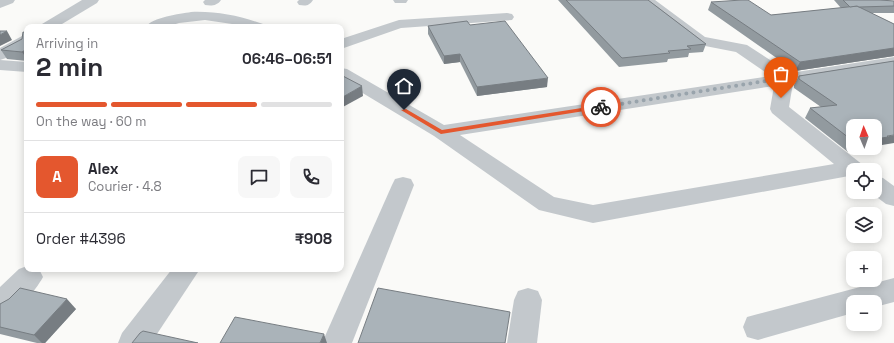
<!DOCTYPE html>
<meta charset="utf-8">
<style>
body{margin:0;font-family:"Space Grotesk",sans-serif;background:#f7f7f7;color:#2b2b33;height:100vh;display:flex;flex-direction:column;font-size:15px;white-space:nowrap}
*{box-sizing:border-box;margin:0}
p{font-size:13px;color:#7c7c81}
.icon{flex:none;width:22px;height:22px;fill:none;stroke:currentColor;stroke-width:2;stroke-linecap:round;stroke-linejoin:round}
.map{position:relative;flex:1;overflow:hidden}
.sheet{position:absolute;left:24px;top:24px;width:320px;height:248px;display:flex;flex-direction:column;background:#fff;border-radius:8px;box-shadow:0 2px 10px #0003}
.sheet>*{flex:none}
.needle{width:26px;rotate:358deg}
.tools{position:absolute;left:846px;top:119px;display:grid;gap:8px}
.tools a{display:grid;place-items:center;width:36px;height:36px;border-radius:8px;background:#fff;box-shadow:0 2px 10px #0003;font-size:20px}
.pin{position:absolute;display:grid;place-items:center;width:34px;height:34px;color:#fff;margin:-41px -17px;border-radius:50% 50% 50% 0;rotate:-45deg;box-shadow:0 0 4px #0007}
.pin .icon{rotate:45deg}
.courier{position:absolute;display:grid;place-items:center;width:40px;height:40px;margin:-20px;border:3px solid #e4572e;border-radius:50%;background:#fff;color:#222;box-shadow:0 1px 5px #0007}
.overview em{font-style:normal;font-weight:700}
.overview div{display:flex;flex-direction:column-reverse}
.overview{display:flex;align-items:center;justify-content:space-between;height:68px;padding:0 12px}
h1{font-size:26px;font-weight:700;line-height:30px}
.bar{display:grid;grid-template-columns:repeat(4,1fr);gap:6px 4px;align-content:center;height:48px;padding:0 12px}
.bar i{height:5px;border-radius:3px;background:#e1e1e2}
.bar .on{background:#e4572e}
.bar p{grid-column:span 4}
.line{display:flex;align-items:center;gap:10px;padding:0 12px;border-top:1px solid #e1e1e2}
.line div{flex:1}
.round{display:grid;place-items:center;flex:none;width:42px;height:42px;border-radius:8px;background:#f7f7f7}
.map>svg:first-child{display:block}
</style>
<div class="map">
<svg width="894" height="343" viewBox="0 0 894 343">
<rect width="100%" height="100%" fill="#fafaf8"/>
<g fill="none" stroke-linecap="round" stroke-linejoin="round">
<!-- minor -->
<g fill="#c3c8cc" fill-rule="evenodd">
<path d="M 0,0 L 15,0 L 13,3 L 0,8 Z"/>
<path d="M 82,0 L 99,0 L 97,3 L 57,27 L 40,27 L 42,24 Z"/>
<path d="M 205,0 L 221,0 C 217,6 211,6 205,5 L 203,2 Z"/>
<path d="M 299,0 L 313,0 C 309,6 306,6 299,5 L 297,2 Z"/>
<path d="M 393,0 L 408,0 L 406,3 L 395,3 Z"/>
<path d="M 639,0 L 655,0 L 705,37 L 747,45 L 790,73 L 894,57 L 894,67 L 793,83 L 789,107 L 863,165 L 866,170 L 853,170 L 853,177 L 849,176 L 593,223 L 539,210 L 434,136 L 341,80 L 341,68 L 347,69 L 444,125 L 771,76 L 736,52 L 695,44 ZM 774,86 L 770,109 L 772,113 L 834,164 L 593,205 L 554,197 L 460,135 Z"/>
<path d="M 191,12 C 217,11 240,16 263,24 L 265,27 L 244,27 L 232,24 L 205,20 L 179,23 L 166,27 L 146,27 C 152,17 180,14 191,12 Z"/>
<path d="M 507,13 L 512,14 L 514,17 L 512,20 L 401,28 L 341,49 L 341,39 L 399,20 Z"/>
<path d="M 27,34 L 27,46 L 6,58 L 0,60 L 0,48 L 22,36 Z"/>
<path d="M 0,60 L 27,62 L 27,72 L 0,70 Z"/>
<path d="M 875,176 L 883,178 L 894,186 L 894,206 L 886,204 L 870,192 L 875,192 Z"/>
<path d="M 403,177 L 411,179 L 414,185 L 352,343 L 322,343 L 392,185 L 395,179 Z"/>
<path d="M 27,266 L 27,269 L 39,269 L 43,277 C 35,292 16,313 0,319 L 0,287 L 19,269 Z"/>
<path d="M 172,269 L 200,269 L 151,343 L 118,343 L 122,333 Z"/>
<path d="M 894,278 L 894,302 L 875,307 L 875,302 L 853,302 L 853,313 L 758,340 L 747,337 L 743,327 L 747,317 L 758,314 Z"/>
<path d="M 528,288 L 538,291 L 542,300 L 537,343 L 507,343 L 514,300 L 518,291 Z"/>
</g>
</g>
<!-- wall -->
<g fill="#929a9f">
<path d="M 558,0 L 648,0 L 706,44 L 703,52 L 689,53 L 688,57 L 668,59 L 667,62 L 619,67 Z"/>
<path d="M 834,0 L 880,0 L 894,1 L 894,13 L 871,13 L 894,24 L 894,56 L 795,71 L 708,10 L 711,2 L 771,15 L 841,8 Z"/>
<path d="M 470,25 L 547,87 L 477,96 L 460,62 L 444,64 L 428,34 L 428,26 Z"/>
<path d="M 27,33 L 27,61 L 7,59 L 1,50 L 22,39 Z"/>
<path d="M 894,61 L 882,145 L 881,146 L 853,126 L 853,148 L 848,152 L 805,118 L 810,108 L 821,107 L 794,88 L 794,85 L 799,76 Z"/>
<path d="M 97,269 L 109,269 L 107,271 Z"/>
<path d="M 0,304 L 76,309 L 45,343 L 37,343 L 0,334 Z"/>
</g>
<!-- shaded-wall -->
<g fill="#777d82">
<path d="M 7,31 L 12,40 L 0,46 L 0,35 Z"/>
<path d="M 894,48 L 894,56 L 795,71 L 800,62 Z"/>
<path d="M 27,49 L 27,59 L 22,52 Z"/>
<path d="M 460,54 L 460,62 L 444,64 L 444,56 Z"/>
<path d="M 548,78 L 547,87 L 477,96 L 477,87 Z"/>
<path d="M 362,86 L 363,96 L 341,108 L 341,98 Z"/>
<path d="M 894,135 L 894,143 L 882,145 L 881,146 L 875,147 L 875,139 Z"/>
<path d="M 853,145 L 853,148 L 871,148 L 848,152 Z"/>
<path d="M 67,299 L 76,309 L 45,343 L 42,343 L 34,335 Z"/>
<path d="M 324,334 L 327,343 L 320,343 Z"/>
</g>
<!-- building -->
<g fill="#aab3b9" stroke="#777d82">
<path d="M 566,0 L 648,0 L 706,44 L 687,46 L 691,49 L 668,51 L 670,53 L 622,58 Z"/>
<path d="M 742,0 L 748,0 L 771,15 L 857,6 L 894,24 L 894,48 L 800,62 L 711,2 Z"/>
<path d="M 843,0 L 880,0 L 894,1 L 894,6 L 859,7 L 857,6 L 850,7 Z"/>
<path d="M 467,21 L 470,25 L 505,21 L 548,78 L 477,87 L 460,54 L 444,56 L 428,26 Z"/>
<path d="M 0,31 L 7,31 L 0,35 Z"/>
<path d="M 23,32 L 27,33 L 27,49 L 22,52 L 1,50 L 22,39 Z"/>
<path d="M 894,61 L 894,135 L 887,136 L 888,137 L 875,139 L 875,126 L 853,126 L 853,141 L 810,108 L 837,105 L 799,79 L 799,76 Z"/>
<path d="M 341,75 L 362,86 L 341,98 Z"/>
<path d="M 20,288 L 67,299 L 34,335 L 0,327 L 0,304 L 9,299 Z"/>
<path d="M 378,288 L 510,312 L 505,343 L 358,343 Z"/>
<path d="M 235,317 L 324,334 L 320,343 L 220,343 Z"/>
<path d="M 143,331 L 198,343 L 132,343 L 140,333 Z"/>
</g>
<!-- route -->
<path fill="#e4572e" d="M 601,105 L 603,106 L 603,108 L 441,134 L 401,110 L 406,109 L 442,130 Z"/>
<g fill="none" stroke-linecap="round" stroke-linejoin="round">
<!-- done -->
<path stroke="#99a4ac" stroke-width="4" stroke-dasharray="0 7.2" d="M 601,107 L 785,78 L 781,98"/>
</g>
</svg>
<div class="tools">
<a><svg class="needle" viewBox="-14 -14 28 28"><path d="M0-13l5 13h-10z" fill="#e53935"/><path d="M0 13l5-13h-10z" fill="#7c7c81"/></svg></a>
<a><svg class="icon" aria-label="locate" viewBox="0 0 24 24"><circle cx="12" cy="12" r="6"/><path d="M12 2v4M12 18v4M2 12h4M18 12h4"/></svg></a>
<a><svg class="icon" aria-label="layers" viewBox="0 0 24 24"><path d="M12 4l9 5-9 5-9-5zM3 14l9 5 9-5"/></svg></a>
<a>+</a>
<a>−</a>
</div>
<div class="pin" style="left:781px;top:98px;background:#ea580c"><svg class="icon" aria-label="bag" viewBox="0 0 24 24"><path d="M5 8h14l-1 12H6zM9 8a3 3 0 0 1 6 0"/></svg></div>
<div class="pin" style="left:404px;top:110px;background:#1f2937"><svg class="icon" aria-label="home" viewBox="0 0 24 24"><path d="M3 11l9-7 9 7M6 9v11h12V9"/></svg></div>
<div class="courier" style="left:601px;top:107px"><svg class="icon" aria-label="bike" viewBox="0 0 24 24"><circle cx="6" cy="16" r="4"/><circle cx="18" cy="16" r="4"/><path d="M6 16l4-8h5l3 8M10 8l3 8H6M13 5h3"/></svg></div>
<section class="sheet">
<div class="overview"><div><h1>2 min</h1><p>Arriving in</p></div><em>06:46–06:51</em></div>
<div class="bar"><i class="on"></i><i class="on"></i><i class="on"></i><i></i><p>On the way · 60 m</p></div>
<div class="line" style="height:72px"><b class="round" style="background:#e4572e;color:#fff">A</b><div><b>Alex</b><p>Courier · 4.8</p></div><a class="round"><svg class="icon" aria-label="chat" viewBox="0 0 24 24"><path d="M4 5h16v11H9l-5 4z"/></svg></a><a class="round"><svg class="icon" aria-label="phone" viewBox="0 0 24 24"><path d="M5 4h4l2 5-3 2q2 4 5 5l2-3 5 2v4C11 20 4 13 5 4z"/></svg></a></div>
<div class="line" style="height:52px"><div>Order #4396</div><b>₹908</b></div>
</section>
</div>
